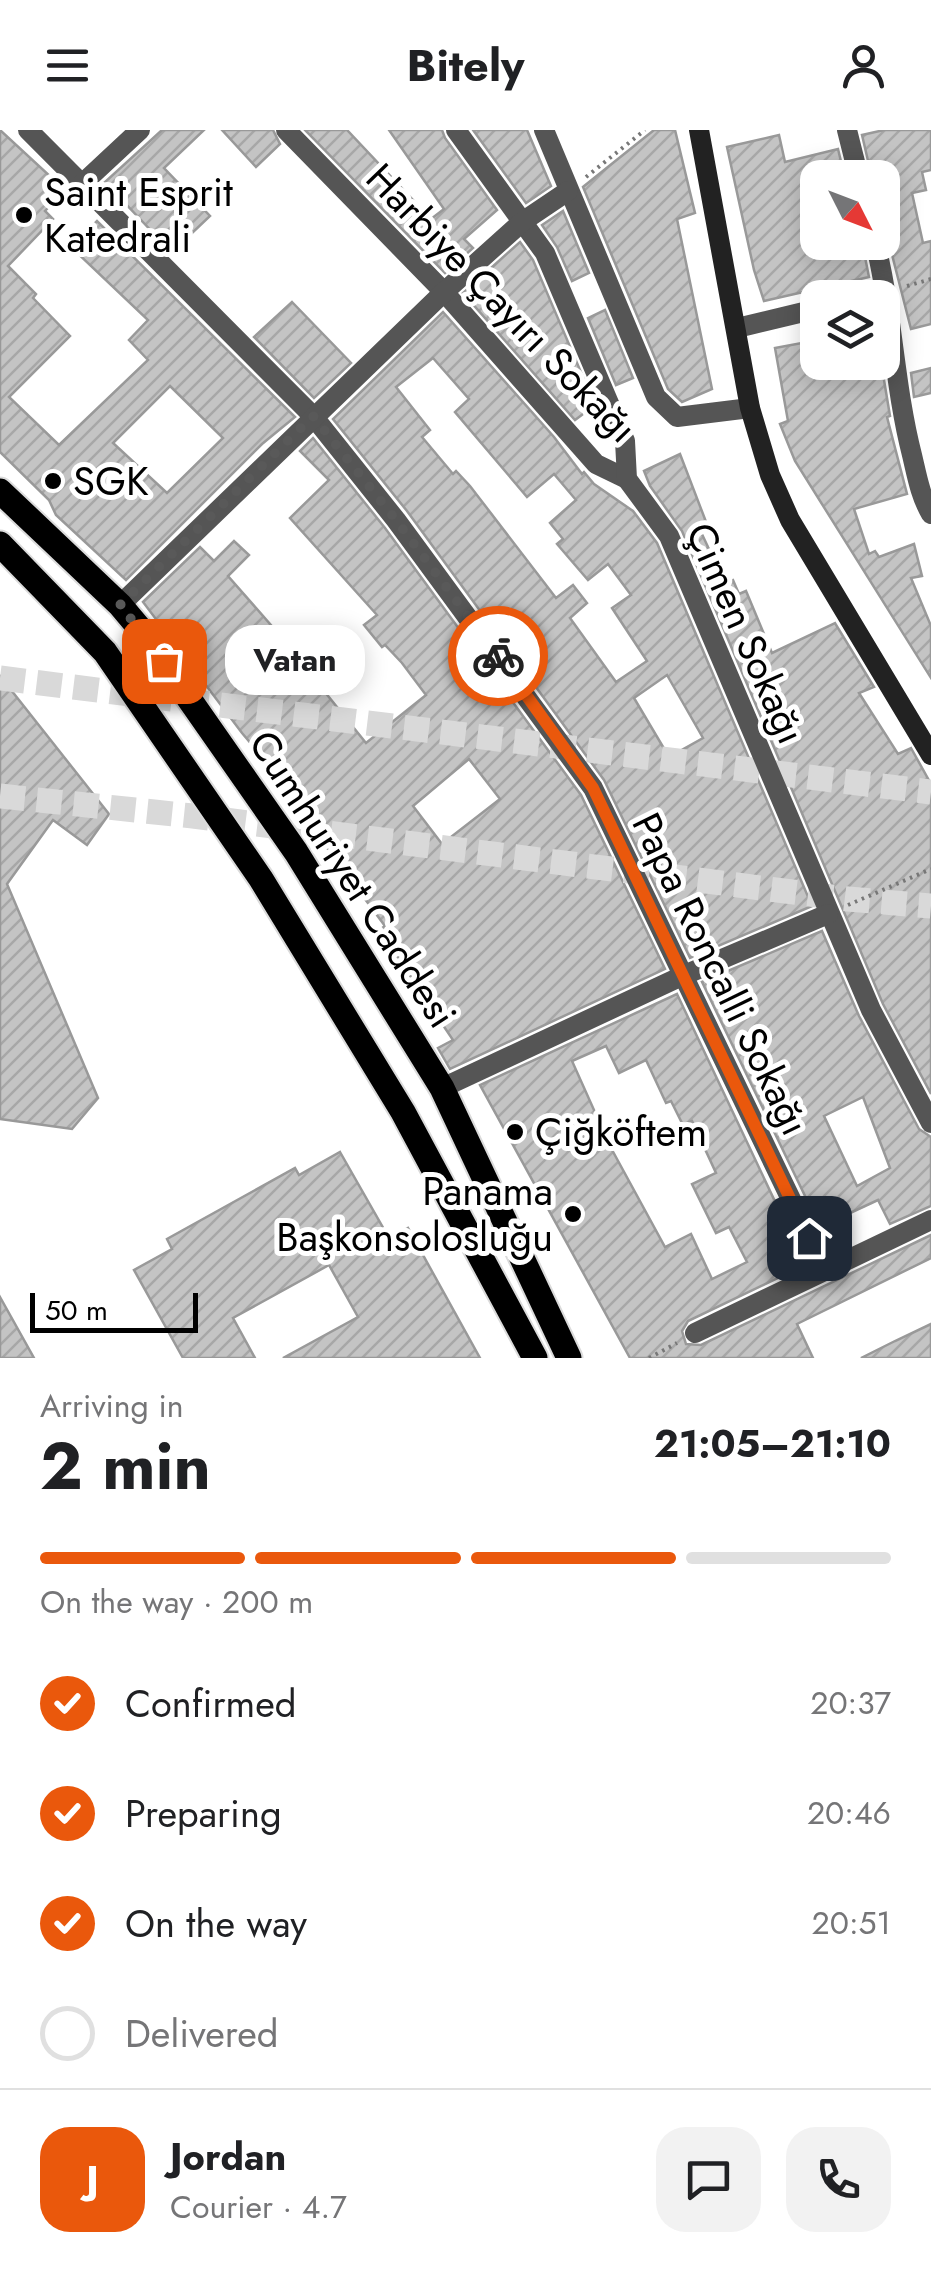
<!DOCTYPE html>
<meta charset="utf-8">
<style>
body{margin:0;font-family:Jost,sans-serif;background:#f2f2f2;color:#202124;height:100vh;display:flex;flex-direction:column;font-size:38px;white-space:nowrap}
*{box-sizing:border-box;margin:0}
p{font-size:32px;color:#757577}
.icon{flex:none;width:55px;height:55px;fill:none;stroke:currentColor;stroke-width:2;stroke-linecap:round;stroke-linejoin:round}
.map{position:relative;height:1228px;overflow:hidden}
.sheet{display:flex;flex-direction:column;background:#fff;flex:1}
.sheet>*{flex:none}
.needle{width:65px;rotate:132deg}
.fabs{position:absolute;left:800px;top:30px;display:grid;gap:20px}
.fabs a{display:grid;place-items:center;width:100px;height:100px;border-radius:20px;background:#fff;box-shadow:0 5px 25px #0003;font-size:50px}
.scale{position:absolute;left:30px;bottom:25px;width:168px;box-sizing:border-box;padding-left:10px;border:5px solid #000;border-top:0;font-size:28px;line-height:35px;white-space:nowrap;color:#000;-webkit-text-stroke:8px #fff;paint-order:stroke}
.pin{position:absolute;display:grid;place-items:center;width:85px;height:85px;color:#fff;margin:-42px;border-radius:20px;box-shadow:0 5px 15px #0006}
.courier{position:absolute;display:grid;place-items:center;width:100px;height:100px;margin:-50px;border:8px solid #ea580c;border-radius:50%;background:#fff;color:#222;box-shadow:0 2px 12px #0007}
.bubble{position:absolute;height:70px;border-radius:30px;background:#fff;box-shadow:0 5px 25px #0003;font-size:32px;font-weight:700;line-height:70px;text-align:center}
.summary em{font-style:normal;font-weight:700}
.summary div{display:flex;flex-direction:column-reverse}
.summary{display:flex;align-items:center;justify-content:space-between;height:170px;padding:0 40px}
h1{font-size:65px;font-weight:700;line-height:75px}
.bar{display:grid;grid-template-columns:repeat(4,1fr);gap:15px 10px;align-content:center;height:120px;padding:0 40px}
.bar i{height:12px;border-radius:8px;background:#e0e0e0}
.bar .on{background:#ea580c}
.bar p{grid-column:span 4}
.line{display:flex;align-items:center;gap:25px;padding:0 40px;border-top:2px solid #e0e0e0}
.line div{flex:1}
.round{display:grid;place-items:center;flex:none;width:105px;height:105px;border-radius:30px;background:#f2f2f2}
ol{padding:0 40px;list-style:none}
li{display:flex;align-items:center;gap:30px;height:110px}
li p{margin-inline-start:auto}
li .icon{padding:10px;border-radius:50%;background:#ea580c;color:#fff;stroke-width:4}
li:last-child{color:#757577}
li i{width:55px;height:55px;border:5px solid #e0e0e0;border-radius:50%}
header{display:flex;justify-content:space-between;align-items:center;height:130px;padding:0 40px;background:#fff;font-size:45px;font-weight:700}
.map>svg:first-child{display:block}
</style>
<header><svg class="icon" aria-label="menu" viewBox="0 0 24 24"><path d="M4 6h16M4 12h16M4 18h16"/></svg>Bitely<svg class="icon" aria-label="person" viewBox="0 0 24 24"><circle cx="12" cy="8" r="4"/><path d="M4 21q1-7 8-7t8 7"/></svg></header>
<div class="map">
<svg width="931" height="1228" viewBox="0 0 931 1228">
<defs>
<pattern id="building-hatch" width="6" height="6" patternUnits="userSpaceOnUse" patternTransform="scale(2.5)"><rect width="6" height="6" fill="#c4c4c4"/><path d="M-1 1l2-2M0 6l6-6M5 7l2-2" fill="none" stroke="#a7a7a7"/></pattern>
</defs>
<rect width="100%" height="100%" fill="#fff"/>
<!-- building -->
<g fill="url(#building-hatch)" stroke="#999" stroke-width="2.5" fill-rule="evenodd">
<path d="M 0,0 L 65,60 L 45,81 L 53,89 L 8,136 L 36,164 L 33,168 L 70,206 L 9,267 L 59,315 L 148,230 L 129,210 L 148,190 L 71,117 L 97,91 L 295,287 L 262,314 L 126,450 L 56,385 L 49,370 L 0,322 ZM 170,256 L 223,308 L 167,363 L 113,313 Z"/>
<path d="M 162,0 L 204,0 L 164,38 L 210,86 L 190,105 L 177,91 L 159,109 L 105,52 Z"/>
<path d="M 222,0 L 273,0 L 280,14 L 256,37 Z"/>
<path d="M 305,0 L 347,0 L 431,89 L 444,79 L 389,0 L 442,0 L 445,8 L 497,80 L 464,109 L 473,118 L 445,143 Z"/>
<path d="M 473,0 L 527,0 L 551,56 L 526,73 Z"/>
<path d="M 654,0 L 675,0 L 695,83 L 677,89 L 712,259 L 682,272 L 668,259 L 583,57 Z"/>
<path d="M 884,0 L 931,0 L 931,40 L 922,42 L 926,60 L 912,63 L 923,113 L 931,111 L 931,194 L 911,199 L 888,109 L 882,101 L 882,48 L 872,48 L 862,5 Z"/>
<path d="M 779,5 L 785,32 L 838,19 L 845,48 L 818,48 L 818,112 L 862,112 L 869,147 L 764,171 L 754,140 L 727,17 Z"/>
<path d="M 563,81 L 589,143 L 572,151 L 557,117 L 542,95 Z"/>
<path d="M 520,112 L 533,130 L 595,275 L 575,290 L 463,163 Z"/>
<path d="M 292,172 L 351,233 L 314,268 L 254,207 Z"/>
<path d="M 605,180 L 633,248 L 616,255 L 588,188 Z"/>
<path d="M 443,182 L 554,307 L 582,344 L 584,342 L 594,354 L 633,381 L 657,413 L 812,776 L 690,828 L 604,650 L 407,381 L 333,289 ZM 433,228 L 469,269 L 455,282 L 527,367 L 554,344 L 576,370 L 550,393 L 563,409 L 557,414 L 588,450 L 608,434 L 631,465 L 612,478 L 647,531 L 616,552 L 570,488 L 587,473 L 573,455 L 556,468 L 470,356 L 456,341 L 453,344 L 422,307 L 430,300 L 396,257 ZM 667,545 L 703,608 L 669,627 L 634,568 Z"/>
<path d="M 818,210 L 818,232 L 828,232 L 829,237 L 849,232 L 881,232 L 890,286 L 887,287 L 907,364 L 854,379 L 869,424 L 875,421 L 879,427 L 914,414 L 922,446 L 911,448 L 931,496 L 931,548 L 795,331 L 780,294 L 788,291 L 775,218 Z"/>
<path d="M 931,238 L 931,263 L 914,267 L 911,243 Z"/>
<path d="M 313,308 L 385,398 L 581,665 L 665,839 L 450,939 L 438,918 L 453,910 L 379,800 L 385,796 L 293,672 L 298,669 L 242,603 L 143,472 L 200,417 L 214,431 L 234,411 L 249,425 L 228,446 L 298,526 L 302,522 L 318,540 L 312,546 L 366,613 L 426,565 L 402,533 L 385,515 L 382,517 L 364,495 L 377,485 L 290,388 L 329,350 L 300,321 ZM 469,629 L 500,669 L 442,714 L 413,676 Z"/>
<path d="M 680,324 L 708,397 L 700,400 L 725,453 L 733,450 L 739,464 L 746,461 L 772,523 L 835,493 L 874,557 L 859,563 L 898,624 L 911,618 L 931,654 L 931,964 L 883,874 L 682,401 L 650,356 L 644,341 Z"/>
<path d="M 0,546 L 109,684 L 87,715 L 53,690 L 7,754 L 98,968 L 72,999 L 0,989 Z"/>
<path d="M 822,801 L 859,886 L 919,999 L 931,1007 L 931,1076 L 890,1094 L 878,1070 L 820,1097 L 702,852 ZM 863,967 L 890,1038 L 857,1056 L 824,986 Z"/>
<path d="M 677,864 L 805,1135 L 688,1191 L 682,1201 L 686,1214 L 701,1215 L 931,1105 L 931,1128 L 797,1194 L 813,1228 L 630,1228 L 480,955 ZM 606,916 L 619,943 L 646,930 L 666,973 L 671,971 L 683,995 L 692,991 L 716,1043 L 692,1054 L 716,1103 L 729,1097 L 747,1132 L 712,1149 L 691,1104 L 665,1117 L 611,1018 L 572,931 Z"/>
<path d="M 340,1022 L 389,1108 L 408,1098 L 480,1228 L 283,1228 L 358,1187 L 329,1135 L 233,1188 L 255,1228 L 183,1228 L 134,1140 L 172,1119 L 167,1109 L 295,1038 L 299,1045 Z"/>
<path d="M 0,1167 L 34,1228 L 0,1228 Z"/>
<path d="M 931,1194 L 931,1228 L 861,1228 L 895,1211 Z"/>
</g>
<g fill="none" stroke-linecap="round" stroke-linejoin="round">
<!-- primary-tunnel -->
<g stroke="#d9d9d9" stroke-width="25" stroke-dasharray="25 12" stroke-linecap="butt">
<path d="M 0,548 L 931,662"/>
<path d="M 0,666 L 193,686 L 848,769 L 931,776"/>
</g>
<!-- primary casing -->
<g stroke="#dbdbdb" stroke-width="29">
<g id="primary">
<path d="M 0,361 L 120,475 L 141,500 L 296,722 L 442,958 L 569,1228"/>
<path d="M 0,414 L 105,522 L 261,749 L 403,982 L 535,1228"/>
</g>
</g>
<!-- path -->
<g stroke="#777" stroke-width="4" stroke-dasharray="2.5 5" stroke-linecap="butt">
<path d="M 586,47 L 645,0"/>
<path d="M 907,156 L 931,149"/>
<path d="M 848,775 L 931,739"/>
<path d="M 649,1228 L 677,1213"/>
</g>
<!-- street -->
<g stroke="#555" stroke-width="20">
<path d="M 28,0 L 313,286 L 396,390 L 593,658 L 825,1140"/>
<path d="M 286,0 L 444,162 L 596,334 L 627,349"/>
<path d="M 456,0 L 545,123 L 625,311 L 627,349 L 669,406 L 871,880 L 931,993"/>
<path d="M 544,0 L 656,267 L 677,287 L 750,278"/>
<path d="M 847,0 L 859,48"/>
<path d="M 82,54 L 140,0"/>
<path d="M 875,112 C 893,183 894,255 912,325 C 917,346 920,365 931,384"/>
<path d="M 737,198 L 812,180"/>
<path d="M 120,475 L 444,162 L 522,92 L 568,61"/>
<path d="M 442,958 L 682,846 L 828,784"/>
<path d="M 695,1203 L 931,1090"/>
</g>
<!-- secondary -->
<path stroke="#222" stroke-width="20" d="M 699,0 L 750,278 L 770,345 L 790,390 L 931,625"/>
<!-- primary -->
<use href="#primary" stroke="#000" stroke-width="25"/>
</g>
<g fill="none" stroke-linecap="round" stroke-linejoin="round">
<!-- done -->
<path stroke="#595959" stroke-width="10" stroke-dasharray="0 18" d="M 164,531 L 120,475 L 313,286 L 396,390 L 498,526"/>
<!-- route -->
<path stroke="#ea580c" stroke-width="12" d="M 498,526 L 593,658 L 809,1108"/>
</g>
<!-- markers -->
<g fill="#000" stroke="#fff" stroke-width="4">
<circle cx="24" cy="85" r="10"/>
<circle cx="53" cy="351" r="10"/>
<circle cx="515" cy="1002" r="10"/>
<circle cx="573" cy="1084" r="10"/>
</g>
<g text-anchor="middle" stroke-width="10" stroke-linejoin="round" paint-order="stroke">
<!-- poi labels -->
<g font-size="40" fill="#000" stroke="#fff" text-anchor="start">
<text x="44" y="76">Saint Esprit<tspan x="44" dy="46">Katedrali</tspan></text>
<text x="73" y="365">SGK</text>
<text x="535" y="1016">Çiğköftem</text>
<text x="553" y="1075" text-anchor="end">Panama<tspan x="553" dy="46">Başkonsolosluğu</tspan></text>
</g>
<!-- street labels -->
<g font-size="40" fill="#000" stroke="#fff">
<text transform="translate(502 173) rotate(46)" y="14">Harbiye Çayırı Sokağı</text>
<text transform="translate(746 503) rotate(66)" y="14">Çimen Sokağı</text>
<text transform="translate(353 749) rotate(57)" y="14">Cumhuriyet Caddesi</text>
<text transform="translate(721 844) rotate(64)" y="14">Papa Roncalli Sokağı</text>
</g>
</g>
</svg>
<div class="fabs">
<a><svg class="needle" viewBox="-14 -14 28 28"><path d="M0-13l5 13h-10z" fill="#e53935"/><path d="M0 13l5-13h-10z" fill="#757577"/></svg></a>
<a><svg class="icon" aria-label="layers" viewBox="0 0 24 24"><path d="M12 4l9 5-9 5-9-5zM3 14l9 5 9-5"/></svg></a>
</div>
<div class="scale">50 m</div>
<div class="pin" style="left:164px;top:531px;background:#ea580c"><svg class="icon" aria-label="bag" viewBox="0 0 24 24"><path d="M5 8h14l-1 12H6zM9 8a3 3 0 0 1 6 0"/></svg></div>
<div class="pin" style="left:809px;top:1108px;background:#1f2937"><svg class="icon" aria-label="home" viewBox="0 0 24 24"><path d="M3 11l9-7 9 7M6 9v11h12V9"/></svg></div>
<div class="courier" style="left:498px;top:526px"><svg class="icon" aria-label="bike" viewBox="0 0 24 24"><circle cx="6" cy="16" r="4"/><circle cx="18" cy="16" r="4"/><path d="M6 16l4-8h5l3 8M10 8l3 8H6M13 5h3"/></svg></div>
<div class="bubble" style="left:225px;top:495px;width:140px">Vatan</div>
</div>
<section class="sheet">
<div class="summary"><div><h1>2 min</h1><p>Arriving in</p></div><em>21:05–21:10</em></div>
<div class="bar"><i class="on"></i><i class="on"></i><i class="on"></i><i></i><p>On the way · 200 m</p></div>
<ol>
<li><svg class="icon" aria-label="check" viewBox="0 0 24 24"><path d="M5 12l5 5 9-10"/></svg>Confirmed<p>20:37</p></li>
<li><svg class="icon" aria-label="check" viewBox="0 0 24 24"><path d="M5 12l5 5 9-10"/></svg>Preparing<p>20:46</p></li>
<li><svg class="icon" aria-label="check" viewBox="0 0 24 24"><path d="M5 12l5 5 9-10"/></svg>On the way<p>20:51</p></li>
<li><i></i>Delivered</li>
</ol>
<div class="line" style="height:180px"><b class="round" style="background:#ea580c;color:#fff">J</b><div><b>Jordan</b><p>Courier · 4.7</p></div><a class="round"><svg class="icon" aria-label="chat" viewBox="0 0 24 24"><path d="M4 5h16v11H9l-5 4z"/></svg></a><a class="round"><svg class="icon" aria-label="phone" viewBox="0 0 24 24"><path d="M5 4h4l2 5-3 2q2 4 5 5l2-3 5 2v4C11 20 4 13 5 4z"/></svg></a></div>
</section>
